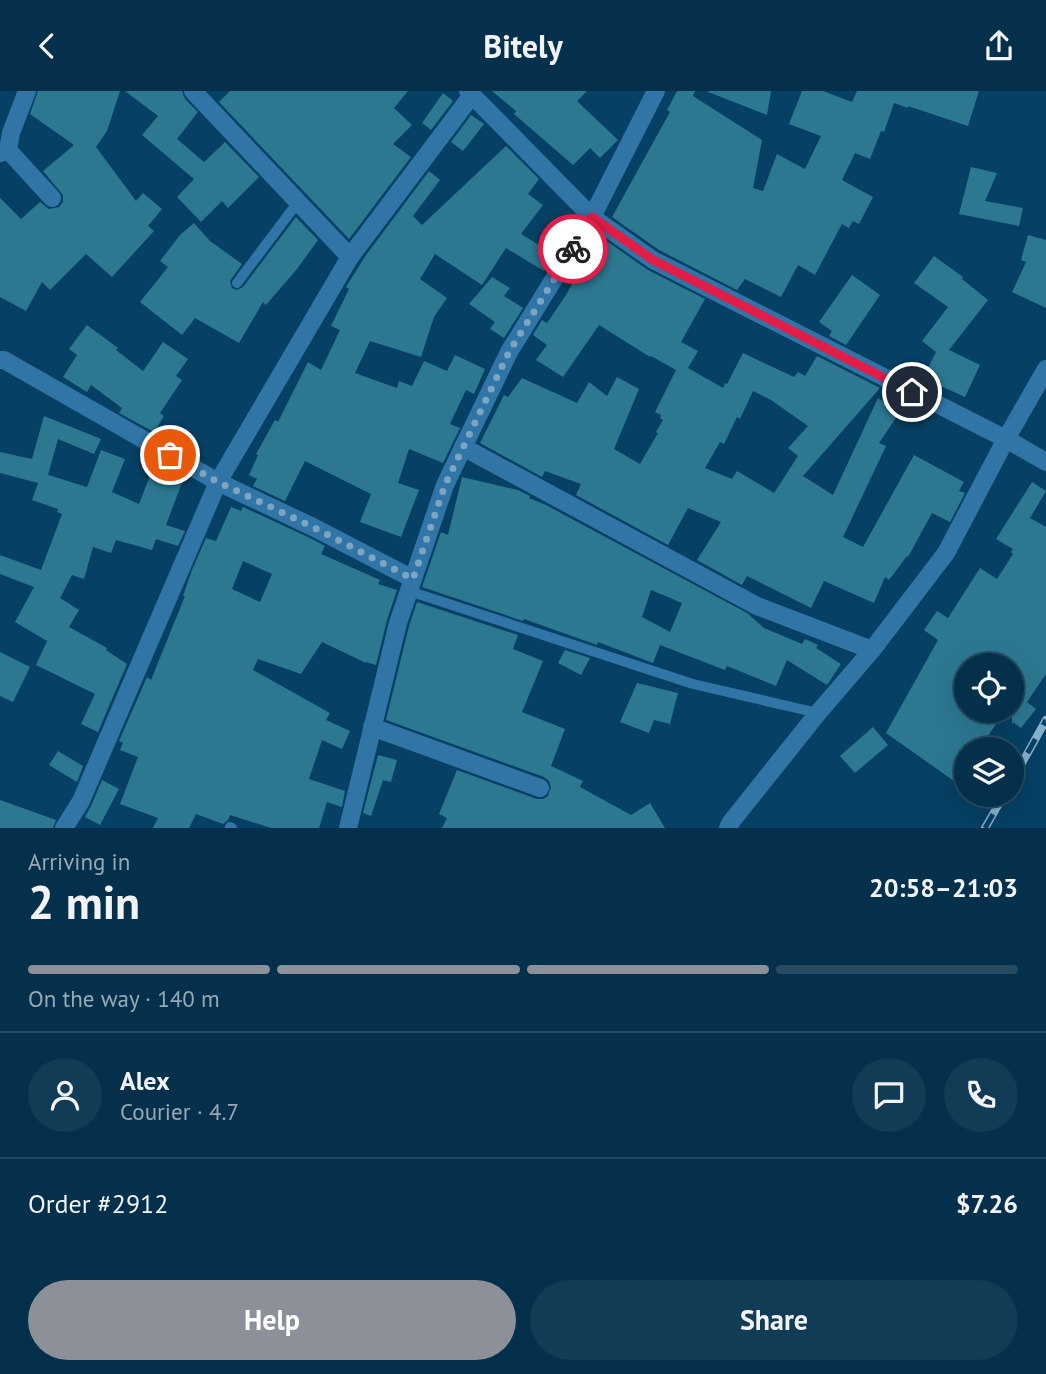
<!DOCTYPE html>
<meta charset="utf-8">
<style>
body{margin:0;font-family:"PT Sans",sans-serif;background:#123c55;color:#f1f3f6;height:100vh;display:flex;flex-direction:column;font-size:26px;white-space:nowrap}
*{box-sizing:border-box;margin:0}
p{font-size:23px;color:#97a9b5}
.icon{flex:none;width:38px;height:38px;fill:none;stroke:currentColor;stroke-width:2;stroke-linecap:round;stroke-linejoin:round}
.map{position:relative;height:737px;overflow:hidden}
.drawer{display:flex;flex-direction:column;background:#04304b;flex:1}
.drawer>*{flex:none}
.fabs{position:absolute;left:954px;top:562px;display:grid;gap:14px}
.fabs a{display:grid;place-items:center;width:70px;height:70px;border-radius:50%;background:#04304b;box-shadow:0 7px 28px #0002,0 0 0 2px #254b63;font-size:35px}
.pin{position:absolute;display:grid;place-items:center;width:60px;height:60px;color:#fff;margin:-30px;border:4px solid #fff;border-radius:50%;box-shadow:0 2px 7px #0007}
.courier{position:absolute;display:grid;place-items:center;width:70px;height:70px;margin:-35px;border:5px solid #e11d48;border-radius:50%;background:#fff;color:#222;box-shadow:0 2px 9px #0007}
.summary em{font-style:normal;font-weight:600}
.summary div{display:flex;flex-direction:column-reverse}
.summary{display:flex;align-items:center;justify-content:space-between;height:119px;padding:0 28px}
h1{font-size:46px;font-weight:600;line-height:52px}
.bar{display:grid;grid-template-columns:repeat(4,1fr);gap:10px 7px;align-content:center;height:84px;padding:0 28px}
.bar i{height:9px;border-radius:5px;background:#254b63}
.bar .current{background:#8c9099}
.bar p{grid-column:span 4}
.line{display:flex;align-items:center;gap:18px;padding:0 28px;border-top:2px solid #254b63}
.line div{flex:1}
.round{display:grid;place-items:center;flex:none;width:74px;height:74px;border-radius:37px;background:#123c55}
.button{display:flex;gap:14px;margin-top:auto;padding:14px 28px}
.button a{flex:1;height:80px;border-radius:42px;background:#8c9099;color:#fff;font-size:28px;font-weight:600;line-height:80px;text-align:center}
.button a+a{background:#123c55;color:#f1f3f6}
header{display:flex;justify-content:space-between;align-items:center;height:91px;padding:0 28px;background:#04304b;font-size:32px;font-weight:600}
.map>svg:first-child{display:block}
</style>
<header><svg class="icon" aria-label="back" viewBox="0 0 24 24"><path d="M15 5l-7 7 7 7"/></svg>Bitely<svg class="icon" aria-label="share" viewBox="0 0 24 24"><path d="M12 15V3M7 8l5-5 5 5M5 13v7h14v-7"/></svg></header>
<div class="map">
<svg width="1046" height="737" viewBox="0 0 1046 737">
<rect width="100%" height="100%" fill="#064064"/>
<!-- building -->
<g fill="#2c7891" fill-rule="evenodd">
<path d="M 38,0 L 120,0 L 107,40 L 96,56 L 136,110 L 143,102 L 162,118 L 148,135 L 154,140 L 112,186 L 86,163 L 50,199 L 42,191 L 26,220 L 0,206 L 0,107 L 21,128 L 40,111 L 49,118 L 59,116 L 63,111 L 63,104 L 43,80 L 74,54 L 30,23 Z"/>
<path d="M 125,0 L 182,0 L 185,8 L 198,21 L 177,48 L 204,71 L 225,51 L 259,86 L 228,117 L 222,110 L 201,131 L 177,106 L 194,88 L 142,44 L 158,25 Z"/>
<path d="M 230,0 L 408,0 L 394,17 L 412,34 L 393,53 L 411,66 L 349,148 L 219,11 Z"/>
<path d="M 492,0 L 587,0 L 577,10 L 618,49 L 600,67 L 590,57 L 573,74 L 514,23 L 516,20 Z"/>
<path d="M 677,0 L 695,0 L 693,5 L 762,49 L 753,97 L 763,100 L 777,63 L 805,78 L 821,45 L 789,33 L 802,0 L 823,0 L 852,11 L 857,0 L 979,0 L 968,35 L 908,15 L 908,17 L 894,12 L 884,41 L 881,40 L 870,68 L 855,62 L 842,89 L 873,106 L 859,133 L 853,130 L 849,137 L 842,133 L 815,184 L 798,174 L 781,206 L 745,188 L 737,199 L 659,159 L 612,126 L 670,21 L 667,19 Z"/>
<path d="M 709,0 L 771,0 L 767,24 L 708,1 Z"/>
<path d="M 443,2 L 453,10 L 431,39 L 422,32 Z"/>
<path d="M 471,24 L 484,33 L 463,60 L 451,51 Z"/>
<path d="M 506,55 L 539,88 L 528,103 L 543,114 L 521,143 L 554,163 L 544,180 L 506,157 L 482,194 L 435,163 L 420,188 L 447,207 L 434,226 L 421,266 L 370,250 L 355,282 L 397,297 L 399,290 L 412,295 L 424,270 L 447,280 L 455,264 L 485,278 L 474,303 L 466,299 L 450,333 L 460,337 L 443,372 L 409,358 L 398,392 L 419,399 L 401,446 L 360,431 L 371,403 L 305,370 L 285,410 L 253,395 L 257,388 L 249,384 L 258,364 L 256,363 L 275,329 L 278,331 L 308,271 L 321,279 L 340,239 L 331,235 L 349,198 L 346,196 L 366,164 L 429,80 L 440,89 L 413,125 L 422,134 Z"/>
<path d="M 971,76 L 997,82 L 985,110 L 1023,117 L 1019,135 L 959,123 Z"/>
<path d="M 296,126 L 318,149 L 297,178 L 266,214 L 263,211 L 239,252 L 195,227 L 182,244 L 140,211 L 168,176 L 160,170 L 180,144 L 194,132 L 210,150 L 242,173 L 230,190 L 232,197 L 237,199 L 243,196 Z"/>
<path d="M 1028,144 L 1046,149 L 1046,217 L 1012,201 L 1026,171 L 1021,169 Z"/>
<path d="M 608,151 L 648,179 L 705,208 L 681,251 L 698,260 L 688,277 L 723,297 L 725,292 L 727,293 L 743,262 L 794,286 L 798,281 L 805,285 L 817,265 L 880,297 L 803,385 L 833,404 L 878,307 L 900,321 L 879,352 L 886,355 L 843,446 L 863,456 L 914,364 L 964,391 L 959,400 L 965,402 L 950,431 L 932,422 L 908,466 L 907,465 L 889,489 L 885,486 L 874,512 L 824,490 L 811,517 L 747,485 L 742,494 L 697,469 L 721,431 L 688,417 L 668,454 L 576,404 L 581,393 L 545,380 L 542,386 L 480,352 L 504,304 L 508,306 L 522,287 L 577,312 L 589,291 L 607,305 L 617,286 L 639,298 L 614,358 L 640,373 L 658,342 L 656,341 L 663,329 L 660,327 L 661,324 L 655,321 L 676,279 L 651,265 L 650,266 L 599,234 L 563,286 L 536,269 L 547,254 L 533,244 L 542,229 L 547,232 L 566,204 L 584,172 L 594,177 ZM 753,300 L 771,309 L 808,335 L 788,357 L 798,365 L 774,402 L 737,380 L 732,388 L 705,377 L 720,351 L 724,353 L 737,326 L 740,328 Z"/>
<path d="M 934,165 L 963,186 L 962,188 L 988,209 L 949,259 L 980,274 L 965,306 L 923,287 L 936,261 L 922,250 L 948,216 L 914,192 Z"/>
<path d="M 852,184 L 880,204 L 846,254 L 829,245 L 832,240 L 819,231 Z"/>
<path d="M 492,186 L 510,197 L 504,205 L 523,217 L 504,247 L 490,238 L 495,231 L 469,213 Z"/>
<path d="M 87,234 L 118,257 L 116,259 L 143,280 L 163,251 L 188,268 L 176,285 L 182,289 L 160,322 L 164,325 L 154,341 L 119,322 L 122,317 L 91,294 L 87,301 L 63,286 L 77,264 L 69,258 Z"/>
<path d="M 44,325 L 101,348 L 94,363 L 58,348 L 48,384 L 87,396 L 101,359 L 125,368 L 112,401 L 139,413 L 153,377 L 183,389 L 166,434 L 185,440 L 178,455 L 156,448 L 152,459 L 116,449 L 111,462 L 93,456 L 84,488 L 72,484 L 60,507 L 79,519 L 69,536 L 107,557 L 106,559 L 127,573 L 98,641 L 81,633 L 95,603 L 36,574 L 47,550 L 15,531 L 34,496 L 0,483 L 0,464 L 41,479 L 62,423 L 57,421 L 58,418 L 32,409 L 38,392 L 0,382 L 0,361 L 32,368 Z"/>
<path d="M 462,386 L 518,399 L 530,405 L 529,407 L 546,414 L 747,522 L 764,537 L 802,553 L 805,548 L 818,554 L 816,557 L 841,573 L 827,594 L 787,569 L 776,595 L 727,575 L 725,579 L 660,554 L 653,572 L 598,551 L 597,554 L 524,528 L 523,530 L 422,496 L 441,441 L 448,444 ZM 651,499 L 682,512 L 670,541 L 642,526 Z"/>
<path d="M 1032,391 L 1046,400 L 1030,427 L 1046,436 L 1046,583 L 1027,611 L 1036,618 L 1021,637 L 1013,631 L 1012,634 L 1012,574 L 998,574 L 990,568 L 986,574 L 966,574 L 966,620 L 1005,620 L 979,658 L 966,658 L 966,674 L 954,690 L 886,642 L 938,549 L 924,539 L 937,520 L 948,527 L 980,477 L 997,488 L 1013,463 L 1011,461 L 1013,458 L 996,448 Z"/>
<path d="M 231,416 L 241,420 L 243,416 L 310,447 L 325,455 L 321,463 L 380,489 L 378,493 L 397,499 L 387,529 L 376,574 L 366,571 L 366,572 L 322,551 L 301,583 L 258,568 L 253,579 L 330,622 L 326,629 L 350,640 L 342,658 L 322,649 L 309,688 L 345,700 L 342,716 L 327,711 L 319,737 L 271,737 L 230,724 L 228,729 L 223,733 L 196,723 L 189,737 L 153,737 L 158,727 L 120,713 L 138,666 L 120,659 L 123,652 L 119,650 L 147,586 L 151,589 L 185,505 L 183,505 L 192,479 L 206,447 L 216,450 ZM 243,470 L 272,483 L 260,511 L 232,498 Z"/>
<path d="M 417,511 L 518,544 L 513,558 L 543,570 L 522,621 L 565,638 L 551,675 L 583,690 L 580,696 L 631,724 L 650,712 L 665,737 L 442,737 L 447,727 L 439,723 L 457,679 L 537,708 L 543,708 L 548,705 L 551,696 L 549,690 L 544,686 L 386,629 L 409,535 Z"/>
<path d="M 565,559 L 590,567 L 581,584 L 558,572 Z"/>
<path d="M 0,561 L 30,576 L 13,611 L 0,605 Z"/>
<path d="M 637,592 L 678,602 L 670,633 L 654,629 L 649,642 L 620,631 Z"/>
<path d="M 873,636 L 888,654 L 855,682 L 840,665 Z"/>
<path d="M 58,660 L 83,675 L 77,691 L 49,674 Z"/>
<path d="M 378,664 L 397,669 L 391,691 L 383,689 L 371,725 L 363,722 Z"/>
<path d="M 102,689 L 119,698 L 100,734 L 85,726 L 91,715 Z"/>
<path d="M 0,709 L 56,729 L 53,737 L 0,737 Z"/>
</g>
<g fill="none" stroke-linecap="round" stroke-linejoin="round">
<!-- service -->
<g stroke="#3075a6" stroke-width="10">
<path d="M 237,192 L 298,111"/>
<path d="M 409,500 L 693,593 L 818,622"/>
<path d="M 230,736 L 232,737"/>
</g>
<!-- minor -->
<g stroke="#3075a6" stroke-width="18">
<path d="M 193,0 L 350,166"/>
<path d="M 468,0 L 592,126 L 653,169 L 1006,348 L 1046,371"/>
<path d="M 8,59 L 11,42 L 27,0"/>
<path d="M 0,62 L 8,59 L 52,107"/>
<path d="M 0,269 L 4,269 L 218,391 L 315,437 L 413,488"/>
<path d="M 463,356 L 757,515 L 872,559"/>
<path d="M 372,636 L 540,697"/>
<path d="M 64,737 L 81,710 L 218,391 L 350,166 L 472,4"/>
<path d="M 348,737 L 398,532 L 445,394 L 509,261 L 592,126 L 656,0"/>
<path d="M 728,737 L 731,731 L 818,622 L 872,559 L 946,462 L 1006,348 L 1046,278"/>
</g>
<!-- rail casing -->
<g stroke="#85aecb" stroke-width="8">
<g id="rail">
<path d="M 1012,690 L 1046,629"/>
<path d="M 985,737 L 1004,704"/>
</g>
</g>
<!-- rail -->
<use href="#rail" stroke="#064064" stroke-width="5" stroke-dasharray="16" stroke-linecap="butt"/>
</g>
<g fill="none" stroke-linecap="round" stroke-linejoin="round">
<!-- done -->
<path stroke="#7ca5c4" stroke-width="7" stroke-dasharray="0 12.6" d="M 170,364 L 218,391 L 315,437 L 413,488 L 445,394 L 509,261 L 573,158"/>
<!-- route -->
<path stroke="#e11d48" stroke-width="9" d="M 573,158 L 592,126 L 653,169 L 912,301"/>
</g>
</svg>
<div class="fabs">
<a><svg class="icon" aria-label="locate" viewBox="0 0 24 24"><circle cx="12" cy="12" r="6"/><path d="M12 2v4M12 18v4M2 12h4M18 12h4"/></svg></a>
<a><svg class="icon" aria-label="layers" viewBox="0 0 24 24"><path d="M12 4l9 5-9 5-9-5zM3 14l9 5 9-5"/></svg></a>
</div>
<div class="pin" style="left:170px;top:364px;background:#ea580c"><svg class="icon" aria-label="bag" viewBox="0 0 24 24"><path d="M5 8h14l-1 12H6zM9 8a3 3 0 0 1 6 0"/></svg></div>
<div class="pin" style="left:912px;top:301px;background:#1f2937"><svg class="icon" aria-label="home" viewBox="0 0 24 24"><path d="M3 11l9-7 9 7M6 9v11h12V9"/></svg></div>
<div class="courier" style="left:573px;top:158px"><svg class="icon" aria-label="bike" viewBox="0 0 24 24"><circle cx="6" cy="16" r="4"/><circle cx="18" cy="16" r="4"/><path d="M6 16l4-8h5l3 8M10 8l3 8H6M13 5h3"/></svg></div>
</div>
<section class="drawer">
<div class="summary"><div><h1>2 min</h1><p>Arriving in</p></div><em>20:58–21:03</em></div>
<div class="bar"><i class="current"></i><i class="current"></i><i class="current"></i><i></i><p>On the way · 140 m</p></div>
<div class="line" style="height:126px"><a class="round"><svg class="icon" aria-label="person" viewBox="0 0 24 24"><circle cx="12" cy="8" r="4"/><path d="M4 21q1-7 8-7t8 7"/></svg></a><div><b>Alex</b><p>Courier · 4.7</p></div><a class="round"><svg class="icon" aria-label="chat" viewBox="0 0 24 24"><path d="M4 5h16v11H9l-5 4z"/></svg></a><a class="round"><svg class="icon" aria-label="phone" viewBox="0 0 24 24"><path d="M5 4h4l2 5-3 2q2 4 5 5l2-3 5 2v4C11 20 4 13 5 4z"/></svg></a></div>
<div class="line" style="height:91px"><div>Order #2912</div><b>$7.26</b></div>
<div class="button"><a>Help</a><a>Share</a></div>
</section>
